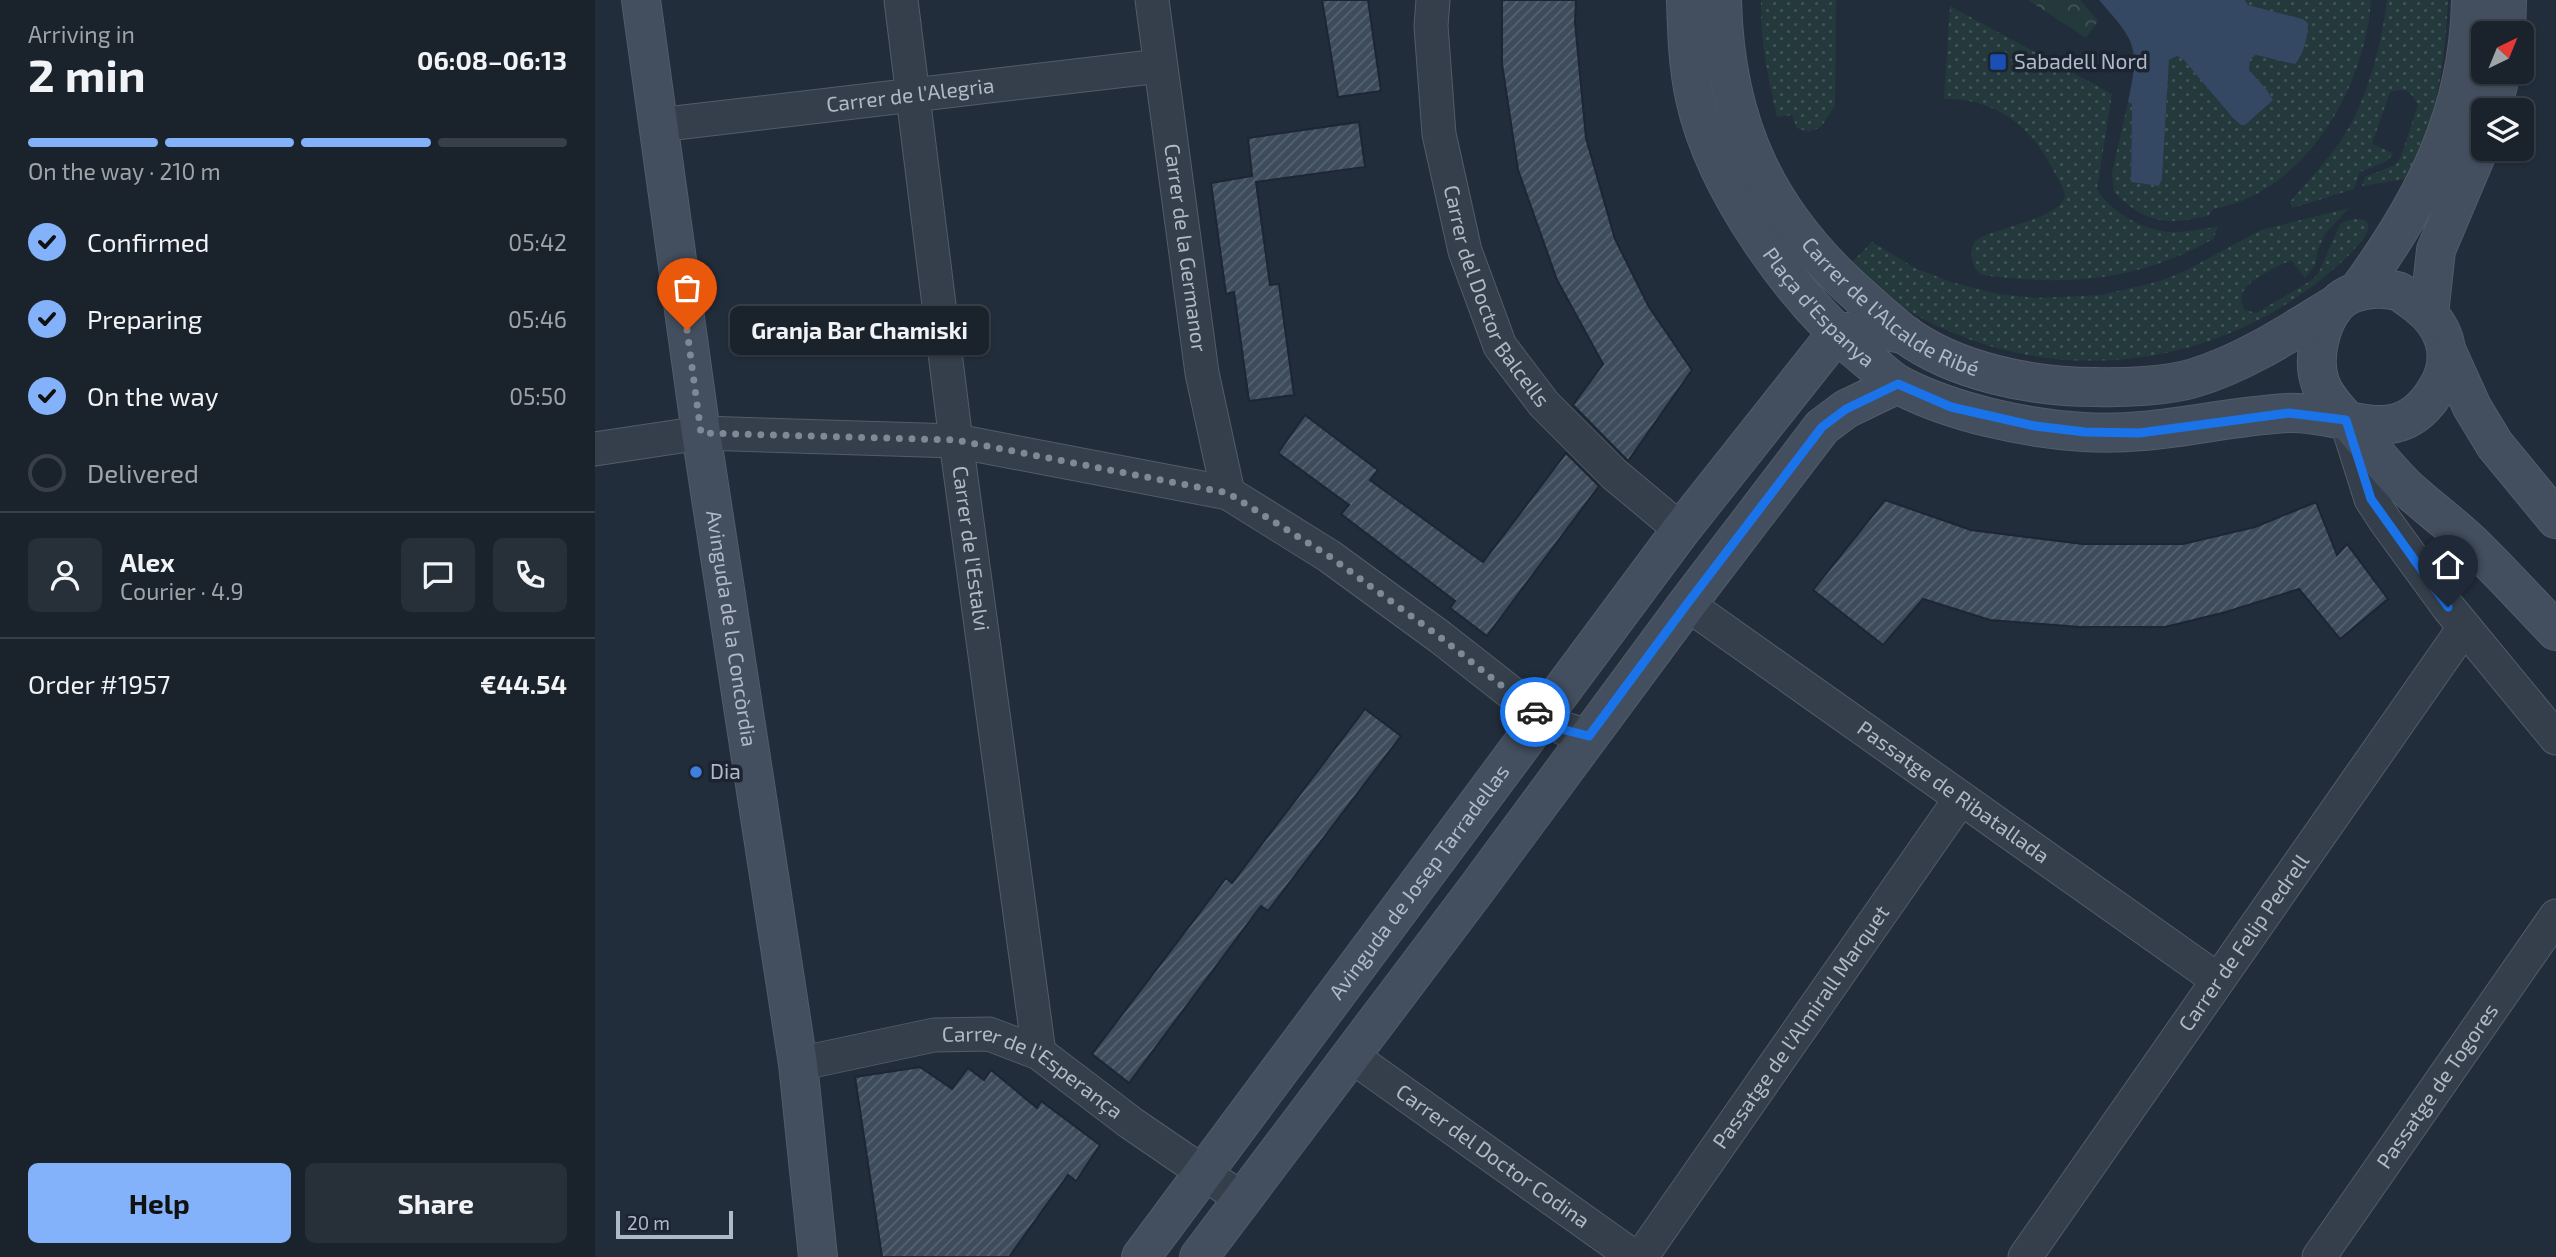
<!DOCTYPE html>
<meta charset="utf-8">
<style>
body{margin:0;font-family:"Exo 2",sans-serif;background:#272f38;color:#f1f3f6;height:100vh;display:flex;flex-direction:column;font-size:26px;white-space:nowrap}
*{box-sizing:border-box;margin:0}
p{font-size:23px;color:#9fa4a9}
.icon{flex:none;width:38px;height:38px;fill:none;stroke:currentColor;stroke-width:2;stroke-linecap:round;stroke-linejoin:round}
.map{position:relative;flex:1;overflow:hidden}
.panel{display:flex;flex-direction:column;background:#1a222c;width:595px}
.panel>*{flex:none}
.needle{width:46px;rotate:43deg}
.tools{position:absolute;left:1876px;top:21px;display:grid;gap:14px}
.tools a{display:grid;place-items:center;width:63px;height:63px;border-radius:10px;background:#1a222c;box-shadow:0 2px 5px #0004,0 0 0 2px #383f48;font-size:35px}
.scale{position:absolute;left:21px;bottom:18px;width:117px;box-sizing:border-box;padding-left:7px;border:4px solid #b0b9c7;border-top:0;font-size:19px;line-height:24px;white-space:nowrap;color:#b0b9c7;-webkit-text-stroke:5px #1b2430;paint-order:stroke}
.pin{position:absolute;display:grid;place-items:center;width:60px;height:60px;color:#fff;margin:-72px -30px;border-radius:50% 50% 50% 0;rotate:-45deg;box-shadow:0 0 7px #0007}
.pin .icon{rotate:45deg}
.courier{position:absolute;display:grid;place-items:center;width:70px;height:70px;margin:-35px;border:5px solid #1a73e8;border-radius:50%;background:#fff;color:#222;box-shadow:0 2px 9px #0007}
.bubble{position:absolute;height:49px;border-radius:10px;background:#1a222c;box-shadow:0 2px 5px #0004,0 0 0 2px #383f48;font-size:23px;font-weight:700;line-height:49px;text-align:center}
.overview em{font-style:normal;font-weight:700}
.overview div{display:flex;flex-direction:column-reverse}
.overview{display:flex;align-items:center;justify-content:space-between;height:119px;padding:0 28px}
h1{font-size:46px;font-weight:700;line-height:52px}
.bar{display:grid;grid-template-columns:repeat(4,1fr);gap:10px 7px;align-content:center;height:84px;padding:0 28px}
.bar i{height:9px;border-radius:5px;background:#383f48}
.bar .on{background:#83b2fa}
.bar p{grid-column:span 4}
.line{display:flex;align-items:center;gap:18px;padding:0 28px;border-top:2px solid #383f48}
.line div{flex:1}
.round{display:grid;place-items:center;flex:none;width:74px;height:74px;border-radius:10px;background:#272f38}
ol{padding:0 28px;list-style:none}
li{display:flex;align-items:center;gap:21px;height:77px}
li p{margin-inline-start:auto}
li .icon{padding:7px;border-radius:50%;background:#83b2fa;color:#111;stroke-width:4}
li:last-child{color:#9fa4a9}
li i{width:38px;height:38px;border:4px solid #383f48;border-radius:50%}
.button{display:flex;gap:14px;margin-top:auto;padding:14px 28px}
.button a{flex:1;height:80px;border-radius:10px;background:#83b2fa;color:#111;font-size:28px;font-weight:700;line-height:80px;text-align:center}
.button a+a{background:#272f38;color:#f1f3f6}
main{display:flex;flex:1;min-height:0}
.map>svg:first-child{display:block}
</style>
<main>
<section class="panel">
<div class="overview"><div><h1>2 min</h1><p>Arriving in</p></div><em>06:08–06:13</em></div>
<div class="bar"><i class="on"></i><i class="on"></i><i class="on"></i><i></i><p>On the way · 210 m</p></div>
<ol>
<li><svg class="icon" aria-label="check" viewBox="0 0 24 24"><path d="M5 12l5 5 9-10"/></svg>Confirmed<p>05:42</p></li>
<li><svg class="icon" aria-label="check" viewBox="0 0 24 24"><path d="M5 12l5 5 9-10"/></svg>Preparing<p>05:46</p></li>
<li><svg class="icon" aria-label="check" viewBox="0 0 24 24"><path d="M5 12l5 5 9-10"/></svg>On the way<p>05:50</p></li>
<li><i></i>Delivered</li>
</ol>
<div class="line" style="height:126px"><a class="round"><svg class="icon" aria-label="person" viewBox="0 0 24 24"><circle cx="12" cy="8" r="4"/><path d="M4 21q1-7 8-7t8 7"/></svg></a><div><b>Alex</b><p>Courier · 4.9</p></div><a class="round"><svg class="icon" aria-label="chat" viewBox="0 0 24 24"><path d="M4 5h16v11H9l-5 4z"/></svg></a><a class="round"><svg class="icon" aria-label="phone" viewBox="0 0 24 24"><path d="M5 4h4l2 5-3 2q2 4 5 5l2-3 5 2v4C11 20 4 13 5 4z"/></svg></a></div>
<div class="line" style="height:91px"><div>Order #1957</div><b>€44.54</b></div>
<div class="button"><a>Help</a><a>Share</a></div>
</section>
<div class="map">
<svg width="1961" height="1257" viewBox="0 0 1961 1257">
<defs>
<pattern id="grass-dots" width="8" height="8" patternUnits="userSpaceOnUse" patternTransform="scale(1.75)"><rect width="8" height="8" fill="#24393c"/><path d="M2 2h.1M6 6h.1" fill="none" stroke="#415457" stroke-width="1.8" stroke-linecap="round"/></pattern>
<pattern id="forest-crowns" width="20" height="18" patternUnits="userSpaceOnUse" patternTransform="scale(1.75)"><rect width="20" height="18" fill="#24393c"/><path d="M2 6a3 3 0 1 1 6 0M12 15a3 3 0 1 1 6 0" fill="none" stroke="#415457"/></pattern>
<pattern id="building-hatch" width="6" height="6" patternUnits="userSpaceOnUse" patternTransform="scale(1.75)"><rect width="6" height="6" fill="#3d4b5b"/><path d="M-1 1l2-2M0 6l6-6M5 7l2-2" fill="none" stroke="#566371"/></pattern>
</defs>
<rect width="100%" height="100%" fill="#222d3b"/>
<!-- grass -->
<g fill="url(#grass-dots)">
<path d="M 1166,0 L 1243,0 L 1241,1 L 1240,106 L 1226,127 L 1214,132 L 1202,128 L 1197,115 L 1182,117 C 1173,78 1165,40 1166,0 Z"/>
<path d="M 1650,0 L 1776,0 C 1770,88 1711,192 1618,209 L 1613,216 C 1571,225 1551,224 1519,192 L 1517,173 L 1533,102 L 1537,104 L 1536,182 L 1564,186 L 1567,179 L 1574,60 L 1582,56 L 1588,59 L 1638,118 L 1676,95 L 1654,70 L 1655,59 L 1661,55 L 1700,63 L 1705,59 L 1713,23 L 1708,19 L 1653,5 Z"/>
<path d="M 1792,0 L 1853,0 C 1850,61 1842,125 1811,179 L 1767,186 L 1770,177 L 1800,165 L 1805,159 L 1823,105 C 1816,91 1811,88 1795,92 L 1777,144 L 1798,153 C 1791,167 1776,165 1764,173 L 1759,189 L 1697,208 L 1695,202 C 1717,176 1743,150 1758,120 C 1776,83 1787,41 1792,0 Z"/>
<path d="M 1355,6 L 1517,94 L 1502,189 C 1515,212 1547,229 1573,232 C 1589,233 1607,228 1623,227 L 1618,239 C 1540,282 1473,286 1386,275 C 1377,266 1373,252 1380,241 C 1399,227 1464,220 1470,196 C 1468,185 1461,176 1456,166 C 1434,124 1398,98 1349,99 Z"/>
<path d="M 1754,208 L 1730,234 L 1723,250 L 1720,265 L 1710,278 L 1696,260 C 1679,269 1633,285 1650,310 L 1661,313 L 1717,280 L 1724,272 L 1745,224 C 1763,214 1783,219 1768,239 C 1759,251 1746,263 1734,273 C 1608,378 1433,391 1295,299 C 1281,289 1268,276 1255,264 L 1277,242 L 1320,268 L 1356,282 L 1403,294 L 1441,298 L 1507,295 L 1565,281 L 1588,272 L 1666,230 Z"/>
</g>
<!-- forest -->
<path fill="url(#forest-crowns)" d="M 1433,0 L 1485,0 L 1503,21 L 1491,38 Z"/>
<!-- water -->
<path fill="#354863" d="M 1504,0 L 1650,0 L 1653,5 L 1708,19 L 1713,23 C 1713,35 1709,55 1700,64 L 1661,55 L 1655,59 L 1654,70 L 1672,90 L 1678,100 L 1650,125 L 1646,125 L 1638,118 L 1588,59 L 1582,56 L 1574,60 L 1567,179 L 1564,186 L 1536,182 L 1537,104 L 1533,102 C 1545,46 1541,42 1504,0 Z"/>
<!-- building -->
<g fill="url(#building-hatch)" stroke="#1d2632" stroke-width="2">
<path d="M 727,0 L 773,0 L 786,91 L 743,97 Z"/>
<path d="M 907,0 L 981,0 L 980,22 L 991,138 L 1020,239 L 1054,307 L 1097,370 L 1033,461 L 978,405 L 1008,364 L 962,280 L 923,170 L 907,64 Z"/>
<path d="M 764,122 L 770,167 L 661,182 L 675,285 L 684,284 L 699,395 L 654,401 L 639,292 L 631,294 L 616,183 L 657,176 L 653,138 Z"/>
<path d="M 710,415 L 783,470 L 775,480 L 888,562 L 971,453 L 1004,486 L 892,636 L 855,608 L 860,601 L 746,514 L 754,505 L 683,453 Z"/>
<path d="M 1290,500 L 1376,530 L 1488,544 L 1588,544 L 1660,527 L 1721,502 L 1742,555 L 1752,544 L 1793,599 L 1745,639 L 1704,589 L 1631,612 L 1570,627 L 1485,627 L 1395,620 L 1328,599 L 1288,645 L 1218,590 Z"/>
<path d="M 770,709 L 806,736 L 673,911 L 666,906 L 534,1083 L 497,1054 L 631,878 L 637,883 Z"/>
<path d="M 325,1067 L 357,1089 L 373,1068 L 389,1080 L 396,1070 L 442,1108 L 446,1101 L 505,1145 L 481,1181 L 473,1175 L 414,1257 L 287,1257 L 260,1077 Z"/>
</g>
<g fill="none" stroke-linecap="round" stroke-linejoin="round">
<!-- street casing -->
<g stroke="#535c69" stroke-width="35">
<g id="street">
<path id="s1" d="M 306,0 L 361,441 L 444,1053"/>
<path id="s2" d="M 557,0 L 607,373 L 633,493"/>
<path id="s3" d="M 838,0 L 836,26 L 844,134 L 870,251 L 905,346 L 949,404 L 1019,474 L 1086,530"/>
<path id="s4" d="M 63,125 L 565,66"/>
<path d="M 1752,423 L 1776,499 L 1791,522 L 1853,607 L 1961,738"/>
<path d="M 0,449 L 106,433 L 361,441 L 633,493 L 734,556 L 845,637 L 947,717 L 970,729 L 994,736"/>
<path id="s5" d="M 1092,604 L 1623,980"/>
<path id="s6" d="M 755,1055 L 1039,1257"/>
<path id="s7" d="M 203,1064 L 339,1035 L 394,1034 L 444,1053 L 536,1123 L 647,1199"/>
<path id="s8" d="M 1046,1257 L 1366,798"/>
<path id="s9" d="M 1430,1257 L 1869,628"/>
<path id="s10" d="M 1724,1257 L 1961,916"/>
</g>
</g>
<!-- secondary casing -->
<g stroke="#535c69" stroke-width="40">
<g id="secondary">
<path id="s11" d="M 46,0 L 106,433 L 203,1064 L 223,1257"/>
<path id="s12" d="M 1091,0 C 1092,33 1093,66 1100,98 C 1120,190 1201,303 1274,361 C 1284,369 1294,380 1306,386 C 1359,413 1429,428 1488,432 C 1558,437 1623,417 1692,413 C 1752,410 1806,457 1845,383 C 1860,353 1848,324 1823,305 C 1816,300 1810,294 1802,291 C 1784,286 1754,289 1741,305 C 1725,323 1717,359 1725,382 C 1730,399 1747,415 1759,428 C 1777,449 1794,471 1813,489 C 1834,508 1856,524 1876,543 C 1905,571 1933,602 1961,631"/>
<path id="s13" d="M 1127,0 C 1130,124 1172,214 1265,296 C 1279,309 1294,322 1309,334 C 1361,372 1437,387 1500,387 C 1528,388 1573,386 1599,378 C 1649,363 1696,332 1740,305"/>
<path d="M 1911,33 L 1912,0"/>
<path d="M 1897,110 L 1906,72"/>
<path d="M 1762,292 C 1828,202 1874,114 1876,0"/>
<path d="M 1834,314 L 1841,250 L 1888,139"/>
<path d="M 1853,354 L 1877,407 L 1900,445 L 1961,519"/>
<path id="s14" d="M 546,1257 L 1086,530 L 1242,333 L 1284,329 L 1311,335"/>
<path d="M 604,1257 L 880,891 L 1092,604 L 1227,427 L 1251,409 L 1303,384"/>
</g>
</g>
<!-- street -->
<use href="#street" stroke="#353f4b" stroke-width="33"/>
<!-- secondary -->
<use href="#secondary" stroke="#434e5e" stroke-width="38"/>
</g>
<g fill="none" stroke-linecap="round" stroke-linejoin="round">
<!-- done -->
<path stroke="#7e8896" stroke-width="7" stroke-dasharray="0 12.6" d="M 92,330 L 106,433 L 361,440 L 633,493 L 734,556 L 845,637 L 940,712"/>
<!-- route -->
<path stroke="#1a73e8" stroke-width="9" d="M 940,712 L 970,730 L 994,736 L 1092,604 L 1227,427 L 1251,409 L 1303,384 L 1356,407 L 1440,426 L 1490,432 L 1544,433 L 1694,413 L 1751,420 L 1776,499 L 1853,607"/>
</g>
<!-- markers -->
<rect fill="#1a4fb4" stroke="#1b2430" stroke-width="2.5" x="1394" y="53" width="18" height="18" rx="3.5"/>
<circle fill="#3f7fe0" stroke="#1b2430" stroke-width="2.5" cx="101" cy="772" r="7"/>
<g text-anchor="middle" stroke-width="7" stroke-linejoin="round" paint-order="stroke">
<!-- poi labels -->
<g font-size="21" fill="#b0b9c7" stroke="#1b2430" text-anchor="start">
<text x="1419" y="69">Sabadell Nord</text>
<text x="115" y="779">Dia</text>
</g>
<!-- street labels -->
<g font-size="21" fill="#b0b9c7" stroke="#1b2430">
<text dy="7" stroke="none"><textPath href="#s4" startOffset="254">Carrer de l'Alegria</textPath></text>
<text dy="7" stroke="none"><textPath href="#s2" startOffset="250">Carrer de la Germanor</textPath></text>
<text dy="7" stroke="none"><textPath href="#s3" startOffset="308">Carrer del Doctor Balcells</textPath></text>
<text dy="7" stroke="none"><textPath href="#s13" startOffset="369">Carrer de l'Alcalde Ribé</textPath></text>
<text dy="7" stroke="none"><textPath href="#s12" startOffset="345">Plaça d'Espanya</textPath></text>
<text dy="7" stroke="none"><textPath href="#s1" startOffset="553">Carrer de l'Estalvi</textPath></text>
<text dy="7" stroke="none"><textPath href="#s11" startOffset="635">Avinguda de la Concòrdia</textPath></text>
<text dy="7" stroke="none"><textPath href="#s5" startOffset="326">Passatge de Ribatallada</textPath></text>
<text dy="7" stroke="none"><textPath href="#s14" startOffset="467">Avinguda de Josep Tarradellas</textPath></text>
<text dy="7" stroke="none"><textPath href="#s9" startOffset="383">Carrer de Felip Pedrell</textPath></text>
<text dy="7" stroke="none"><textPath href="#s8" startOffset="280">Passatge de l'Almirall Marquet</textPath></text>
<text dy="7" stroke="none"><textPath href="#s7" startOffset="248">Carrer de l'Esperança</textPath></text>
<text dy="7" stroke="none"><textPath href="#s10" startOffset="208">Passatge de Togores</textPath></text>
<text dy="7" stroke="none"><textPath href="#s6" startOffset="175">Carrer del Doctor Codina</textPath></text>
</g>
</g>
</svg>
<div class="tools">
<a><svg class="needle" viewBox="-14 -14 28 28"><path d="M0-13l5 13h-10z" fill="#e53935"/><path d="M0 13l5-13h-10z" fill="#9fa4a9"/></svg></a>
<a><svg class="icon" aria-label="layers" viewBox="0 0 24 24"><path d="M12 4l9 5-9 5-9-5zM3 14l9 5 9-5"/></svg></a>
</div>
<div class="scale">20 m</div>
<div class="pin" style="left:92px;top:330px;background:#ea580c"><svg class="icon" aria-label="bag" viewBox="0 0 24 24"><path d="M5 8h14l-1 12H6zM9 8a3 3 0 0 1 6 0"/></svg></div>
<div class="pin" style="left:1853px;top:607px;background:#1f2937"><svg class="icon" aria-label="home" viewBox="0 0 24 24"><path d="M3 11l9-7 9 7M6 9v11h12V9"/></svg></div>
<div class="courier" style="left:940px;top:712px"><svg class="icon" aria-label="car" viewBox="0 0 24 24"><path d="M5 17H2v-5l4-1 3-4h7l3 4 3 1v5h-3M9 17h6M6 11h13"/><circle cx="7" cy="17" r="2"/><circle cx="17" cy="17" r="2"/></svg></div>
<div class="bubble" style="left:135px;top:306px;width:259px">Granja Bar Chamiski</div>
</div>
</main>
